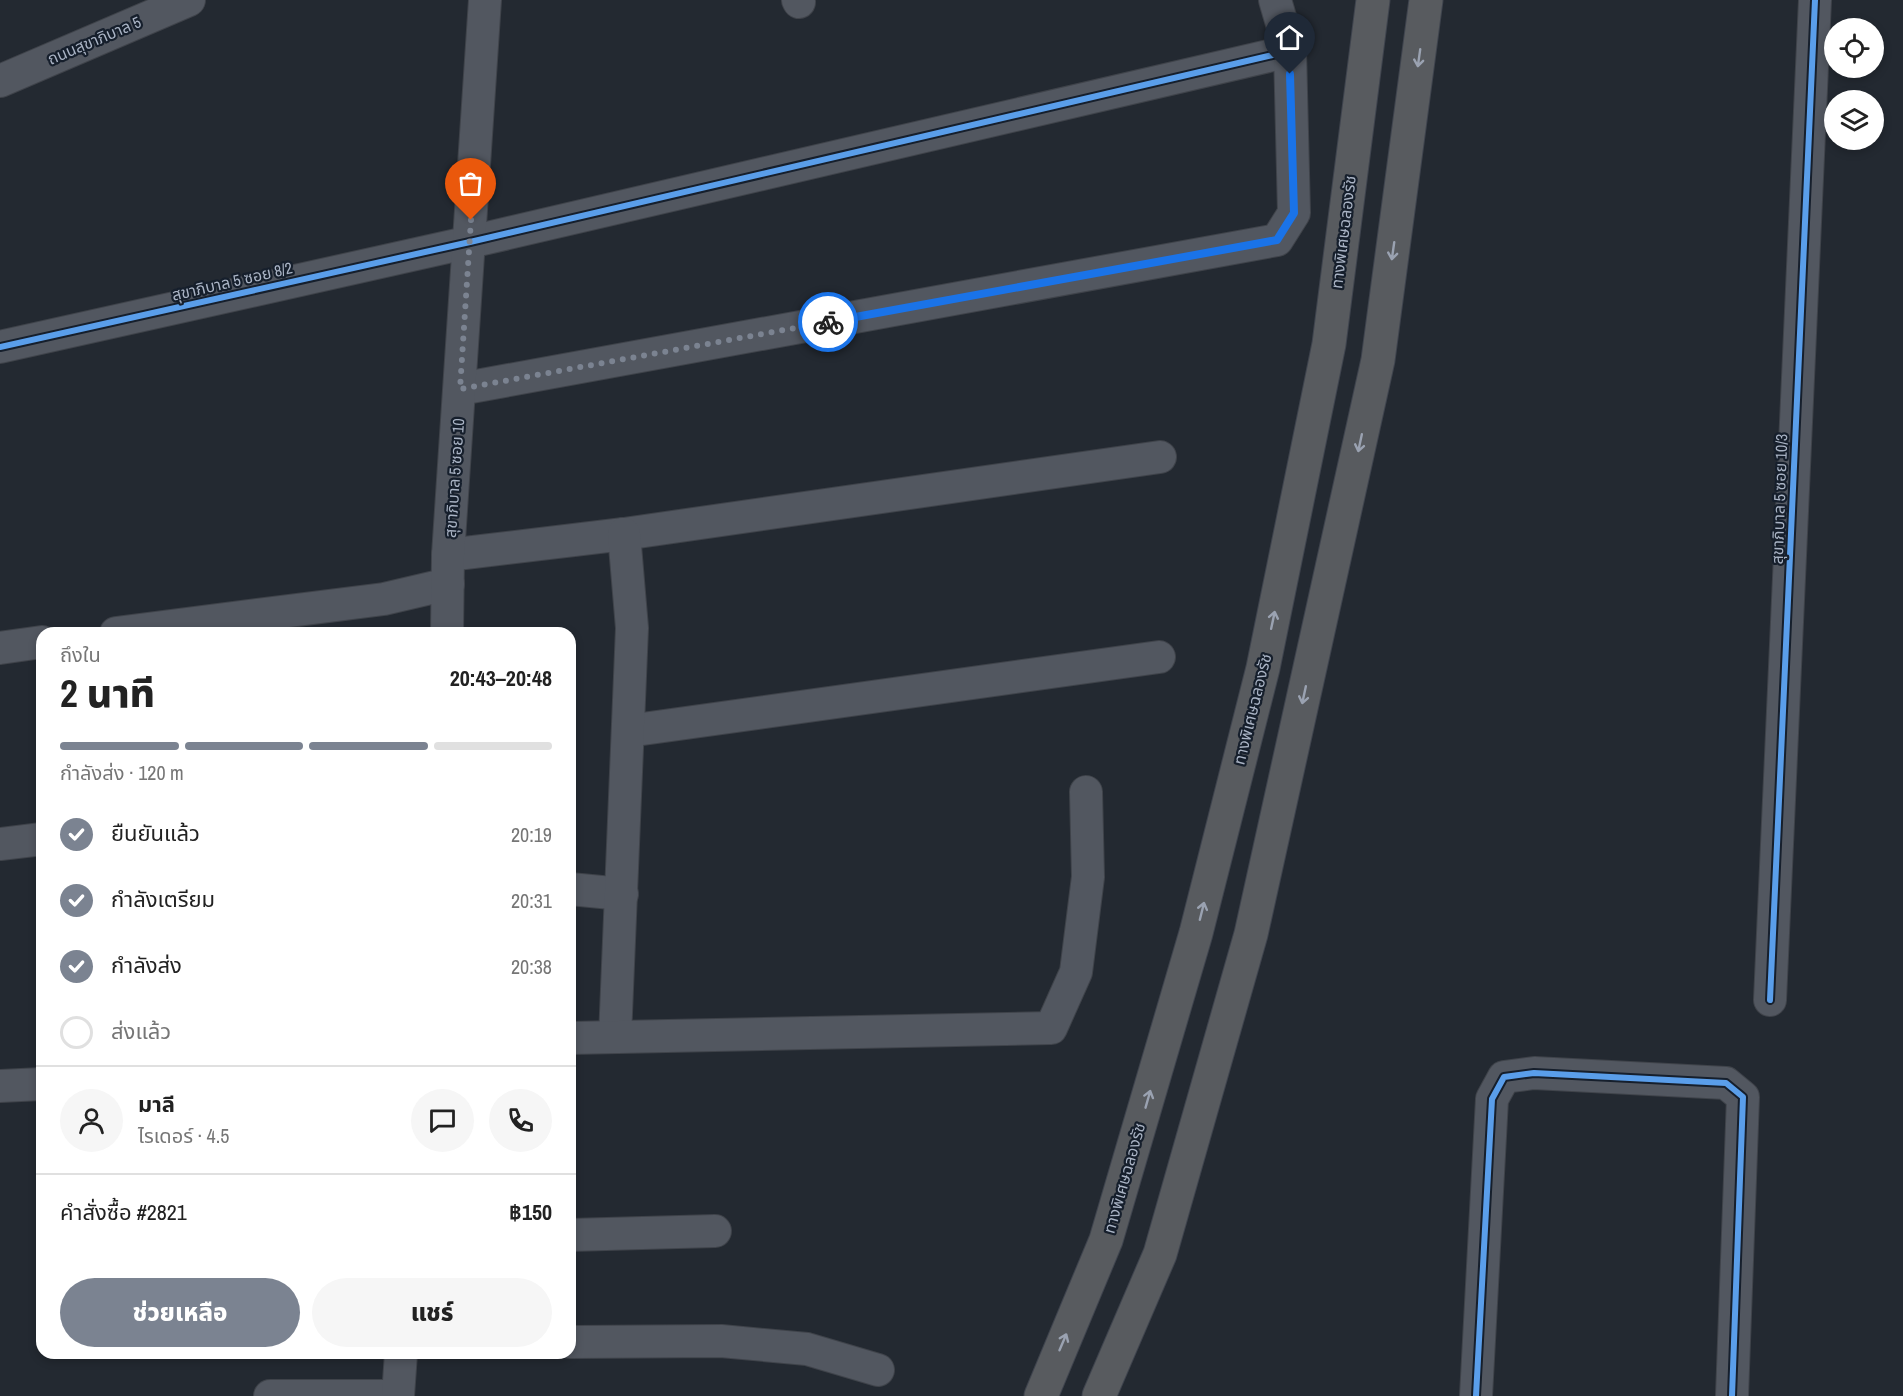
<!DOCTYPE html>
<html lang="th">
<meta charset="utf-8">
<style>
body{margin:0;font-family:"Archivo Narrow","Noto Sans Thai",sans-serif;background:#f6f6f6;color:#222;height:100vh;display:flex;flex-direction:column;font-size:22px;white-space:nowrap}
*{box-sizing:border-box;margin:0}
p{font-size:20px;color:#767676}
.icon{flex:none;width:33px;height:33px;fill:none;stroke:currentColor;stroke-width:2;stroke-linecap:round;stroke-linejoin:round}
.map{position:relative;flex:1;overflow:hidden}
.side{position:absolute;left:36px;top:627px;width:540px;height:732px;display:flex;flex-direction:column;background:#fff;border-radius:18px;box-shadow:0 3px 9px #0003}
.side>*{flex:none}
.buttons{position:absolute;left:1824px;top:18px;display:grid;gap:12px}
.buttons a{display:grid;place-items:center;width:60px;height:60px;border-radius:50%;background:#fff;box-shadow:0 3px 9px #0003;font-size:30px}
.pin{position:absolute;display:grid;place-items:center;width:51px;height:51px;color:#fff;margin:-62px -26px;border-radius:50% 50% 50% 0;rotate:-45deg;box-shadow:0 0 6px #0007}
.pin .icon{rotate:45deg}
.courier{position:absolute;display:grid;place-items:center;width:60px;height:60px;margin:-30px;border:4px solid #1a73e8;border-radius:50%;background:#fff;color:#222;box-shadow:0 2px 8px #0007}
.head em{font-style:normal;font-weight:800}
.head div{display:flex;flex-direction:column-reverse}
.head{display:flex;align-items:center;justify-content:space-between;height:102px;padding:0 24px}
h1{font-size:39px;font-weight:800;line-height:45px}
.bar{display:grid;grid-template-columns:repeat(4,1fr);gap:9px 6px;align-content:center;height:72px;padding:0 24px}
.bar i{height:8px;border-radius:4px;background:#e0e0e0}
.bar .on{background:#7b8391}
.bar p{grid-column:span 4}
.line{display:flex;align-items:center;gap:15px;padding:0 24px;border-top:2px solid #e0e0e0}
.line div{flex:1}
.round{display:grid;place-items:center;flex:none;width:63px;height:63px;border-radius:32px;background:#f6f6f6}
ol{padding:0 24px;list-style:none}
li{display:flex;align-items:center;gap:18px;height:66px}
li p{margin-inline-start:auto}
li .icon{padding:6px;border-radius:50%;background:#7b8391;color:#fff;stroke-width:4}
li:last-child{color:#767676}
li i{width:33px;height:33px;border:3px solid #e0e0e0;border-radius:50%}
.cta{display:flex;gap:12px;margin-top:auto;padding:12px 24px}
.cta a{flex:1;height:69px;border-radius:36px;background:#7b8391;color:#fff;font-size:24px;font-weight:800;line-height:69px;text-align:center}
.cta a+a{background:#f6f6f6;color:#222}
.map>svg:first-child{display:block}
</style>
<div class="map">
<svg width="1903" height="1396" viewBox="0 0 1903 1396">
<rect width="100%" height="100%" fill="#232931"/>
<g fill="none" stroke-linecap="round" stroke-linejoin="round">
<!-- minor casing -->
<g stroke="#3f434a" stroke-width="34">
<g id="minor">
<path d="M 798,0 L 799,2"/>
<path d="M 0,81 L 189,0"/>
<path d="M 0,347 L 470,242 L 1290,51"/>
<path d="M 460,389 L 1277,240 L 1294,213 L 1290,51 L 1275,0"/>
<path d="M 448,555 L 624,534 L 1160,457"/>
<path d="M 116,633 L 384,599 L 448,584"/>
<path d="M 447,633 L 448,555 L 485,0"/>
<path d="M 0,648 L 42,642"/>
<path d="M 628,731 L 1159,657"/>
<path d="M 0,844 L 42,839"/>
<path d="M 570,889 L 622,894"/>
<path d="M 1770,1000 L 1815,0"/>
<path d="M 615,1037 L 632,628 L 624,534"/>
<path d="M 570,1038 L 1051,1028 L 1076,972 L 1088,877 L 1086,792"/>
<path d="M 0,1086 L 42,1084"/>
<path d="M 570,1235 L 715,1231"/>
<path d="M 570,1342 L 721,1341 L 807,1349 L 878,1370"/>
<path d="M 270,1396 L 390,1396"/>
<path d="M 398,1396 L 401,1353"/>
<path d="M 1476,1396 L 1492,1099 L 1504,1077 L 1534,1073 L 1726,1083 L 1743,1097 L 1732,1396"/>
</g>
</g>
<!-- highway casing -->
<g stroke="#3f444e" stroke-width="35">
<g id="highway">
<path d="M 1041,1396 L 1106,1240 L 1196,933 L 1263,668 L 1329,344 L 1373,0"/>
<path d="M 1099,1396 L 1160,1254 L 1251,934 L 1378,360 L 1426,0"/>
</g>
</g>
<!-- minor -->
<use href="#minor" stroke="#525760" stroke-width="32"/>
<!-- highway -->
<use href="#highway" stroke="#585b5f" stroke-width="33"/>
<!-- cycleway casing -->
<g stroke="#161f2c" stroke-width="10">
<g id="cycleway">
<path d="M 0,347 L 470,242 L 1290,51"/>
<path d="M 1770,1000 L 1815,0"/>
<path d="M 1476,1396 L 1492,1099 L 1504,1077 L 1534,1073 L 1726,1083 L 1743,1097 L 1732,1396"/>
</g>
</g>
<!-- cycleway -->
<use href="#cycleway" stroke="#5a9eea" stroke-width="6"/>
</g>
<!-- one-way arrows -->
<defs><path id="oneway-shaft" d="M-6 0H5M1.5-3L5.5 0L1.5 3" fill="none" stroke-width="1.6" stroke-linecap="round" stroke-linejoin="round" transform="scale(1.5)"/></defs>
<g stroke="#9aa2b1">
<use href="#oneway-shaft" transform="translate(1419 58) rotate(98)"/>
<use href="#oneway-shaft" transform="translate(1393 251) rotate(98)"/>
<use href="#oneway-shaft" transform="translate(1360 443) rotate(102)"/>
<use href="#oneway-shaft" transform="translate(1273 620) rotate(-78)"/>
<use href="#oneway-shaft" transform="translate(1304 695) rotate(102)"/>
<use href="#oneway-shaft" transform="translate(1202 911) rotate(-76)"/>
<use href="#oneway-shaft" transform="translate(1148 1099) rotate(-74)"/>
<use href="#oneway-shaft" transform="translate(1063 1342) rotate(-67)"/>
</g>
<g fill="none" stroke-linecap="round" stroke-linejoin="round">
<!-- done -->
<path stroke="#7b8391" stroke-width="6" stroke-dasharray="0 10.8" d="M 471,220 L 460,389 L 828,322"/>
<!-- route -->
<path stroke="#1a73e8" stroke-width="8" d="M 828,322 L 1277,240 L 1294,213 L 1290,74"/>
</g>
<g text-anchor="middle" stroke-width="4.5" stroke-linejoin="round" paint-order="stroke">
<!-- street labels -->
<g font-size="16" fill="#aab4c5" stroke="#161f2c">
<text transform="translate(94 40) rotate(-23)" y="6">ถนนสุขาภิบาล 5</text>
<text transform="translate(1343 232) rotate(-83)" y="6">ทางพิเศษฉลองรัช</text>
<text transform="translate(232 281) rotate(-13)" y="6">สุขาภิบาล 5 ซอย 8/2</text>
<text transform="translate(454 478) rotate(-86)" y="6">สุขาภิบาล 5 ซอย 10</text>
<text transform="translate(1779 499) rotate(-88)" y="6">สุขาภิบาล 5 ซอย 10/3</text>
<text transform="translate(1252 709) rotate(-76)" y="6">ทางพิเศษฉลองรัช</text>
<text transform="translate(1124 1178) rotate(-74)" y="6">ทางพิเศษฉลองรัช</text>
</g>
</g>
</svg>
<div class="buttons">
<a><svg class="icon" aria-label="locate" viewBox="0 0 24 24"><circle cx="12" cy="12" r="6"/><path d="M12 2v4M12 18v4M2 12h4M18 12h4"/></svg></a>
<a><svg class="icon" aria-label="layers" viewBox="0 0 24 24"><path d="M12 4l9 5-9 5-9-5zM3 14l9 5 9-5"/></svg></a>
</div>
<div class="pin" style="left:471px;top:220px;background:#ea580c"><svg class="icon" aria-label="bag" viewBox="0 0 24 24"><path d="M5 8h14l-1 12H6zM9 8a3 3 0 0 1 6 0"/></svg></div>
<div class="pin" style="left:1290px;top:74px;background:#1f2937"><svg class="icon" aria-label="home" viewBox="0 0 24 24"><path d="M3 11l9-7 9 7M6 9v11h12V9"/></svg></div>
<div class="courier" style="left:828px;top:322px"><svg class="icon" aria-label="bike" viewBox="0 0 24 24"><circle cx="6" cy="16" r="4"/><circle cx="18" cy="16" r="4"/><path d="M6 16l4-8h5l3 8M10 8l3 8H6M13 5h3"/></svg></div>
<section class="side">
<div class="head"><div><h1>2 นาที</h1><p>ถึงใน</p></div><em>20:43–20:48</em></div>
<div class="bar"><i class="on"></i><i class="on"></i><i class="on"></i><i></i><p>กำลังส่ง · 120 m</p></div>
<ol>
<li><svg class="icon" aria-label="check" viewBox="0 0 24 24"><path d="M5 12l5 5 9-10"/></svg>ยืนยันแล้ว<p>20:19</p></li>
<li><svg class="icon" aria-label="check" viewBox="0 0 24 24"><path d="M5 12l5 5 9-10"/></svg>กำลังเตรียม<p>20:31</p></li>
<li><svg class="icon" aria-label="check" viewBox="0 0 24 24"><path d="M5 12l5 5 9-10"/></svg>กำลังส่ง<p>20:38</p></li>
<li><i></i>ส่งแล้ว</li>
</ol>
<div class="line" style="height:108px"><a class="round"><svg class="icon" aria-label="person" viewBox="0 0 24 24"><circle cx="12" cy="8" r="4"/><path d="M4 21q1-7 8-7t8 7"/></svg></a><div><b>มาลี</b><p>ไรเดอร์ · 4.5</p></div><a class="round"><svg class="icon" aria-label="chat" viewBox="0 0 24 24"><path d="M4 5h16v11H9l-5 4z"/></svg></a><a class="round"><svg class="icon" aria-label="phone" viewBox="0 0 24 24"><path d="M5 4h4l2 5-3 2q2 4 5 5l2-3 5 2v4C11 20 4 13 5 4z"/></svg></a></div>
<div class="line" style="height:78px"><div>คำสั่งซื้อ #2821</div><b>฿150</b></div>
<div class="cta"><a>ช่วยเหลือ</a><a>แชร์</a></div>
</section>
</div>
